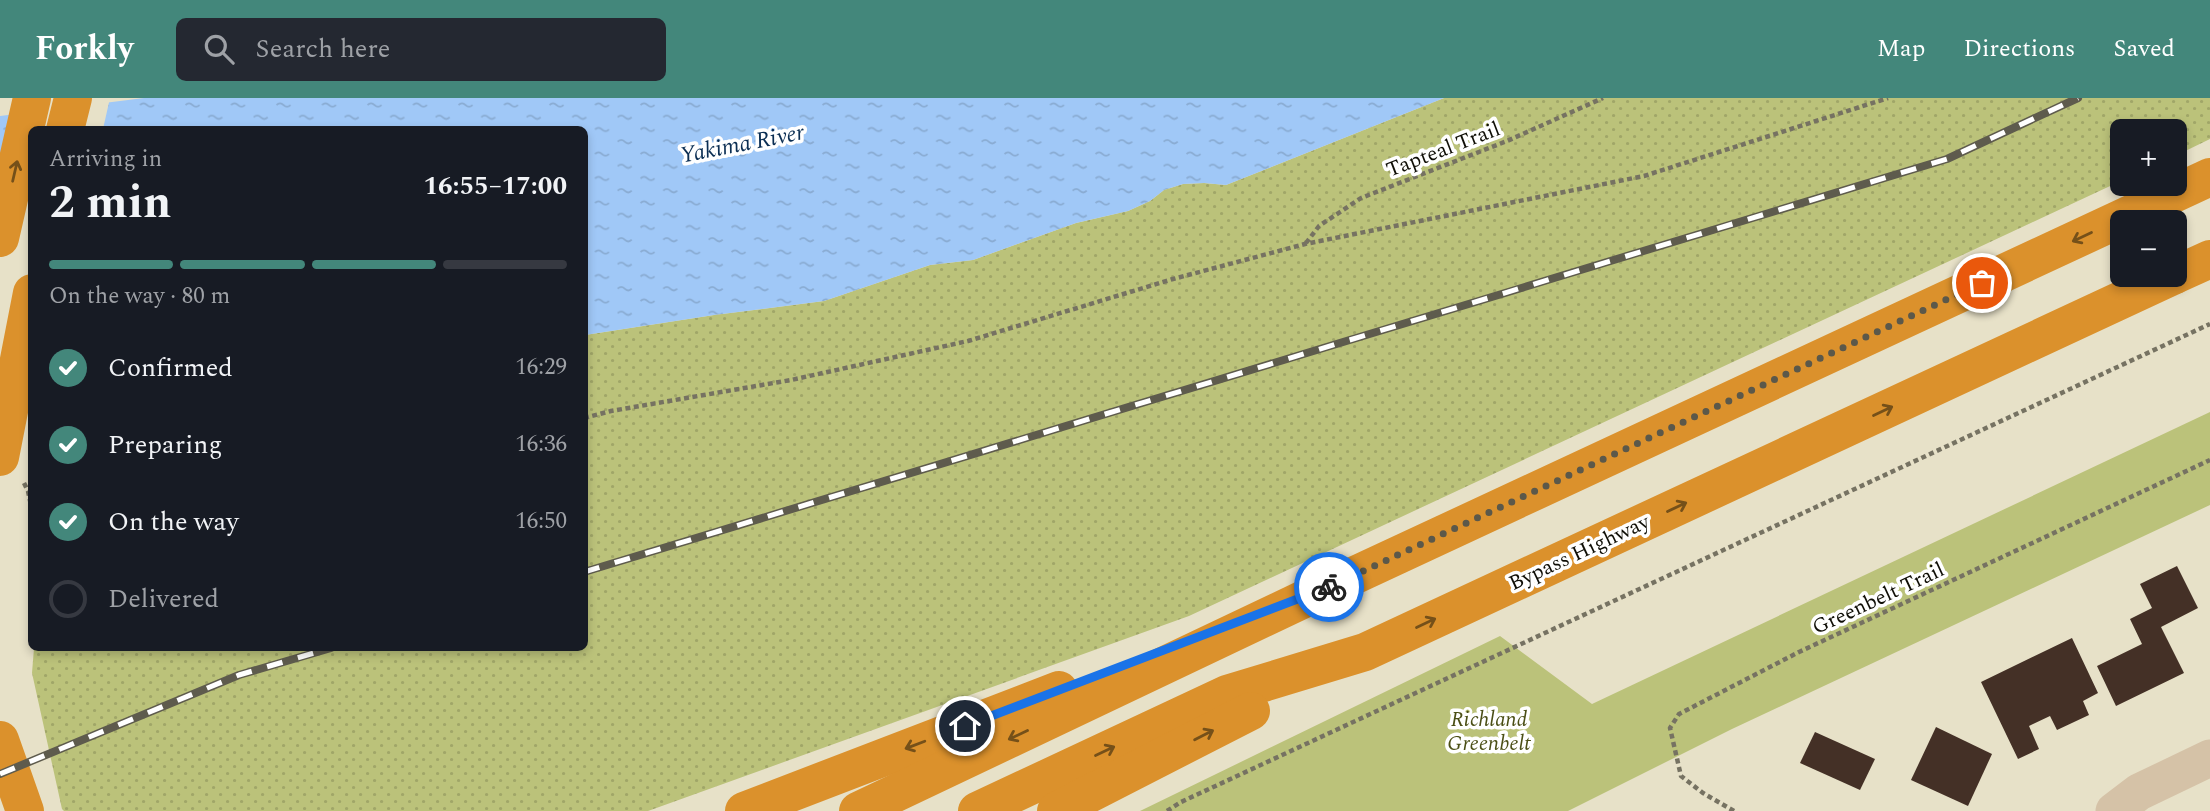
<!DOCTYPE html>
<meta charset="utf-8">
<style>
body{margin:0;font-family:Spectral,serif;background:#242831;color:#f1f3f6;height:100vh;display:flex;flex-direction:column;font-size:26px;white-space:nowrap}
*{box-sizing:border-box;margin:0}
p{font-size:23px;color:#9ea1a6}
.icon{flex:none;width:38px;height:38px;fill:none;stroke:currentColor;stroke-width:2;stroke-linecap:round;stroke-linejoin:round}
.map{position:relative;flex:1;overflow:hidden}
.details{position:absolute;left:28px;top:28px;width:560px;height:525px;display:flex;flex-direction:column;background:#171b24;border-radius:10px;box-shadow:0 4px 10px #0003}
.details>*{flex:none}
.controls{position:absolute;left:2110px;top:21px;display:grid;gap:14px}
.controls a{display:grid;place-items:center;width:77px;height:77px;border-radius:10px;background:#171b24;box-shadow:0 4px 10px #0003;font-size:35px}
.pin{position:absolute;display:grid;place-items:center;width:60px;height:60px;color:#fff;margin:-30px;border:4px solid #fff;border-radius:50%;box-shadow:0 2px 7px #0007}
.courier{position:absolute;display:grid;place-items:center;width:70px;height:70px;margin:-35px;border:5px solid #1a73e8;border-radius:50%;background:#fff;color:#222;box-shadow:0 2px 9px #0007}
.summary em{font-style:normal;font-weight:700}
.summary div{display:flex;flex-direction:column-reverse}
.summary{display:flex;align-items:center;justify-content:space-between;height:119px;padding:0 21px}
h1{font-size:46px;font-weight:700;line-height:52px}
.bar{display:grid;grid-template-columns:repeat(4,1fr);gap:10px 7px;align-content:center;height:84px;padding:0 21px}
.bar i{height:9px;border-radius:5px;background:#363941}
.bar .active{background:#43877b}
.bar p{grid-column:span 4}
ol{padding:0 21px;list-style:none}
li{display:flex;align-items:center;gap:21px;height:77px}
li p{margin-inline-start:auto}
li .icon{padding:7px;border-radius:50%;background:#43877b;color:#fff;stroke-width:4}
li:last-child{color:#9ea1a6}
li i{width:38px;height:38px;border:4px solid #363941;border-radius:50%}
header{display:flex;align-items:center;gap:42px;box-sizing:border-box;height:98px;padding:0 35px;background:#43877b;color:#fff}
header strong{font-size:33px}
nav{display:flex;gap:38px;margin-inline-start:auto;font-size:24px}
.search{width:490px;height:63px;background:#242831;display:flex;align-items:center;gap:18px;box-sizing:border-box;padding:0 24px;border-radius:10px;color:#9ea1a6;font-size:26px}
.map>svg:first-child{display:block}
</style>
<header>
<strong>Forkly</strong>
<div class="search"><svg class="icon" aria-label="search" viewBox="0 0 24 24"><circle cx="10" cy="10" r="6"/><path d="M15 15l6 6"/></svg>Search here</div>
<nav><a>Map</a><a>Directions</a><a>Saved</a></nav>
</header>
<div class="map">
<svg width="2210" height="713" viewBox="0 0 2210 713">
<defs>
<pattern id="grass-dots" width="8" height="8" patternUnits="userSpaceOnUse" patternTransform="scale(1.75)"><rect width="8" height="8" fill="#bbc27a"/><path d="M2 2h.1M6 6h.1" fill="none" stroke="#a0a668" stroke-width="1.8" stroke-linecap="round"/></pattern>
<pattern id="water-ripples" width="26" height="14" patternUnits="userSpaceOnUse" patternTransform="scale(1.75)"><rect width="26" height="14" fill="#a0c8f7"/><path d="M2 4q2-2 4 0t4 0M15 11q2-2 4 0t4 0" fill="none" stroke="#89abd2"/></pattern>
</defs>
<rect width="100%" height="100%" fill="#e7e1c8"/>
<!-- grass -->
<path fill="url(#grass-dots)" d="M 1444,0 L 2210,0 L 2210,41 L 2175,58 L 2175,33 L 2123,33 L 2123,82 L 1189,518 L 648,713 L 64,713 L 62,711 L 32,575 L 34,550 L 584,550 L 585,237 L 714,217 L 824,203 L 930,167 L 973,162 L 1076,125 L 1128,113 L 1150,103 L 1164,92 L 1183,86 L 1204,85 L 1226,87 Z"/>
<!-- park -->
<path fill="#bbc27a" d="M 2210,314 L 2210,407 L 1732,631 L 1568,713 L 1140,713 L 1500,538 L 1592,606 Z"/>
<!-- water -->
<path fill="url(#water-ripples)" d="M 144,0 L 1444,0 L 1226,87 L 1204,85 L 1183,86 L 1164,92 L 1150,103 L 1128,113 L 1076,125 L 973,162 L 930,167 L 824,203 L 714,217 L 585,237 L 584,32 L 32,32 L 0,311 L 0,18 Z"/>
<!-- pier -->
<path fill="#e7e1c8" d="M 110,0 L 103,31 L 32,32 L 31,319 L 0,315 L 0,66 L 13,12 Z"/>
<!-- building -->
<g fill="#443026">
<path d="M 2177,468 L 2198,510 L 2161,529 L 2184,575 L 2116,608 L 2097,568 L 2142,546 L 2130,521 L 2152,510 L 2140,486 Z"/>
<path d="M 2072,540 L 2098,595 L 2083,603 L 2089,617 L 2057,632 L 2050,618 L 2029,628 L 2039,651 L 2018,661 L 1981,584 Z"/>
<path d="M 1936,629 L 1992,656 L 1968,708 L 1911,682 Z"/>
<path d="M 1815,634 L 1875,661 L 1860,692 L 1800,665 Z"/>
</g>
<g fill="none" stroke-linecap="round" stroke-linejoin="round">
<!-- path -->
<g stroke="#767262" stroke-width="4.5" stroke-dasharray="5 3.5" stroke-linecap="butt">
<path d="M 1306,145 L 1319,128 L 1361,100 L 1507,43 L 1603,0"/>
<path d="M 584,320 L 611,313 L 791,282 L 968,243 L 1173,181 L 1305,146 L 1644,78 L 1888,0"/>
<path d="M 24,385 L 28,393 L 32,412"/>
<path d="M 1167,713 L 1181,704 L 2210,226"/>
<path d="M 1734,713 L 1703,695 L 1681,678 L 1670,630 L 1679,616 L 1799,554 L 2210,362"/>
</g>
<!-- secondary -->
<path stroke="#d5c2a7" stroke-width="37" d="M 2114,713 L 2139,694 L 2210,660"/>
<!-- highway -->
<g stroke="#db912c" stroke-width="38">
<path d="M 65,32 L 73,0"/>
<path d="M 0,140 L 32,0"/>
<path d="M 2175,177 L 2210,161"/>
<path d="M 0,359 L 32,195"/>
<path d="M 0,642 L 25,713"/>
<path d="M 744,713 L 1059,592"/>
<path d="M 858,713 L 1323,492 L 2210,79"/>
<path d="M 977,713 L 1227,596 L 1365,554 L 2175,177"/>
<path d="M 1056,713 L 1251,613"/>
</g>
<!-- rail casing -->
<g stroke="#5e5b4d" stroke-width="8">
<g id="rail">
<path d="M 584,474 L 1947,61 L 2078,0"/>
<path d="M 0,676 L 239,577 L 331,550"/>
</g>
</g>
<!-- rail -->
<use href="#rail" stroke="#fff" stroke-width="5" stroke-dasharray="16" stroke-linecap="butt"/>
</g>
<!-- one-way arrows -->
<defs><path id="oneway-shaft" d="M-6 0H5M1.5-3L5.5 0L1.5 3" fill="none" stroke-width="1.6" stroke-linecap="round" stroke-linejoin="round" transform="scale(1.75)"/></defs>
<g stroke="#755019">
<use href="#oneway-shaft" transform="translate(15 73) rotate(-77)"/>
<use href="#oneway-shaft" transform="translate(2082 139) rotate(155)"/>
<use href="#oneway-shaft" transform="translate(1883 313) rotate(-25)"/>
<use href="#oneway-shaft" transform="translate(1677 409) rotate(-25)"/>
<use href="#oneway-shaft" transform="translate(1426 525) rotate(-25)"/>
<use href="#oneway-shaft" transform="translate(1018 637) rotate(155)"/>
<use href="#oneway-shaft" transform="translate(1204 637) rotate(-27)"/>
<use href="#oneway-shaft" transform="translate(915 647) rotate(159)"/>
<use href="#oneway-shaft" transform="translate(1105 653) rotate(-25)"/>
</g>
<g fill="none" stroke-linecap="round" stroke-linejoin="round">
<!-- done -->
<path stroke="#5b584a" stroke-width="7" stroke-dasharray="0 12.6" d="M 1329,489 L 1982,185"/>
<!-- route -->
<path stroke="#1a73e8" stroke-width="9" d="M 965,628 L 1329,489"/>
</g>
<g text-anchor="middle" stroke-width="7" stroke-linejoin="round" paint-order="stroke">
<!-- street labels -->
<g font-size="21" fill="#0f0e06" stroke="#fff">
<text transform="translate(1443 51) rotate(-21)" y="7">Tapteal Trail</text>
<text transform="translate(1579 454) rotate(-25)" y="7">Bypass Highway</text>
<text transform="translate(1878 500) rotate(-25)" y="7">Greenbelt Trail</text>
</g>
<!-- park labels -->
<g font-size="21" font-style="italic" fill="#4b4f16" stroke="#fff">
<text x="1489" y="628">Richland<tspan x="1489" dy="24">Greenbelt</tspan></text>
</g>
<!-- water labels -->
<g font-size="23" font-style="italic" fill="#0b2e53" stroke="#fff">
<text transform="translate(742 45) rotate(-11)" y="8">Yakima River</text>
</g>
</g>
</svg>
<div class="controls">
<a>+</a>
<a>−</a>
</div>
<div class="pin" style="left:1982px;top:185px;background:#ea580c"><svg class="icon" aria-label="bag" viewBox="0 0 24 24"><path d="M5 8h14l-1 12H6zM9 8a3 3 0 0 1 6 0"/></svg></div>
<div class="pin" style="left:965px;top:628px;background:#1f2937"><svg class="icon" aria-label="home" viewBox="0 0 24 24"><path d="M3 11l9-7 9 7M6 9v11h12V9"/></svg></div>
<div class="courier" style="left:1329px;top:489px"><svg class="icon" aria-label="bike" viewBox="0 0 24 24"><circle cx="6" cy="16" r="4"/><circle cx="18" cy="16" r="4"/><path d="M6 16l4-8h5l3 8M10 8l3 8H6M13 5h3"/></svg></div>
<section class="details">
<div class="summary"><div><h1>2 min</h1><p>Arriving in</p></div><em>16:55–17:00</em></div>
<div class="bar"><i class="active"></i><i class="active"></i><i class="active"></i><i></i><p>On the way · 80 m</p></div>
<ol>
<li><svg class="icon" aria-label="check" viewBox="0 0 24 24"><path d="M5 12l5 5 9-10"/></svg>Confirmed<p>16:29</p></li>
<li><svg class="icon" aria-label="check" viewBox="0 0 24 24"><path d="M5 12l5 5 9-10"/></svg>Preparing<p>16:36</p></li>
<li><svg class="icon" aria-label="check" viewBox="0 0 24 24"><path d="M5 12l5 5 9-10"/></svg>On the way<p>16:50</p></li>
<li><i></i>Delivered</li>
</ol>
</section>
</div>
